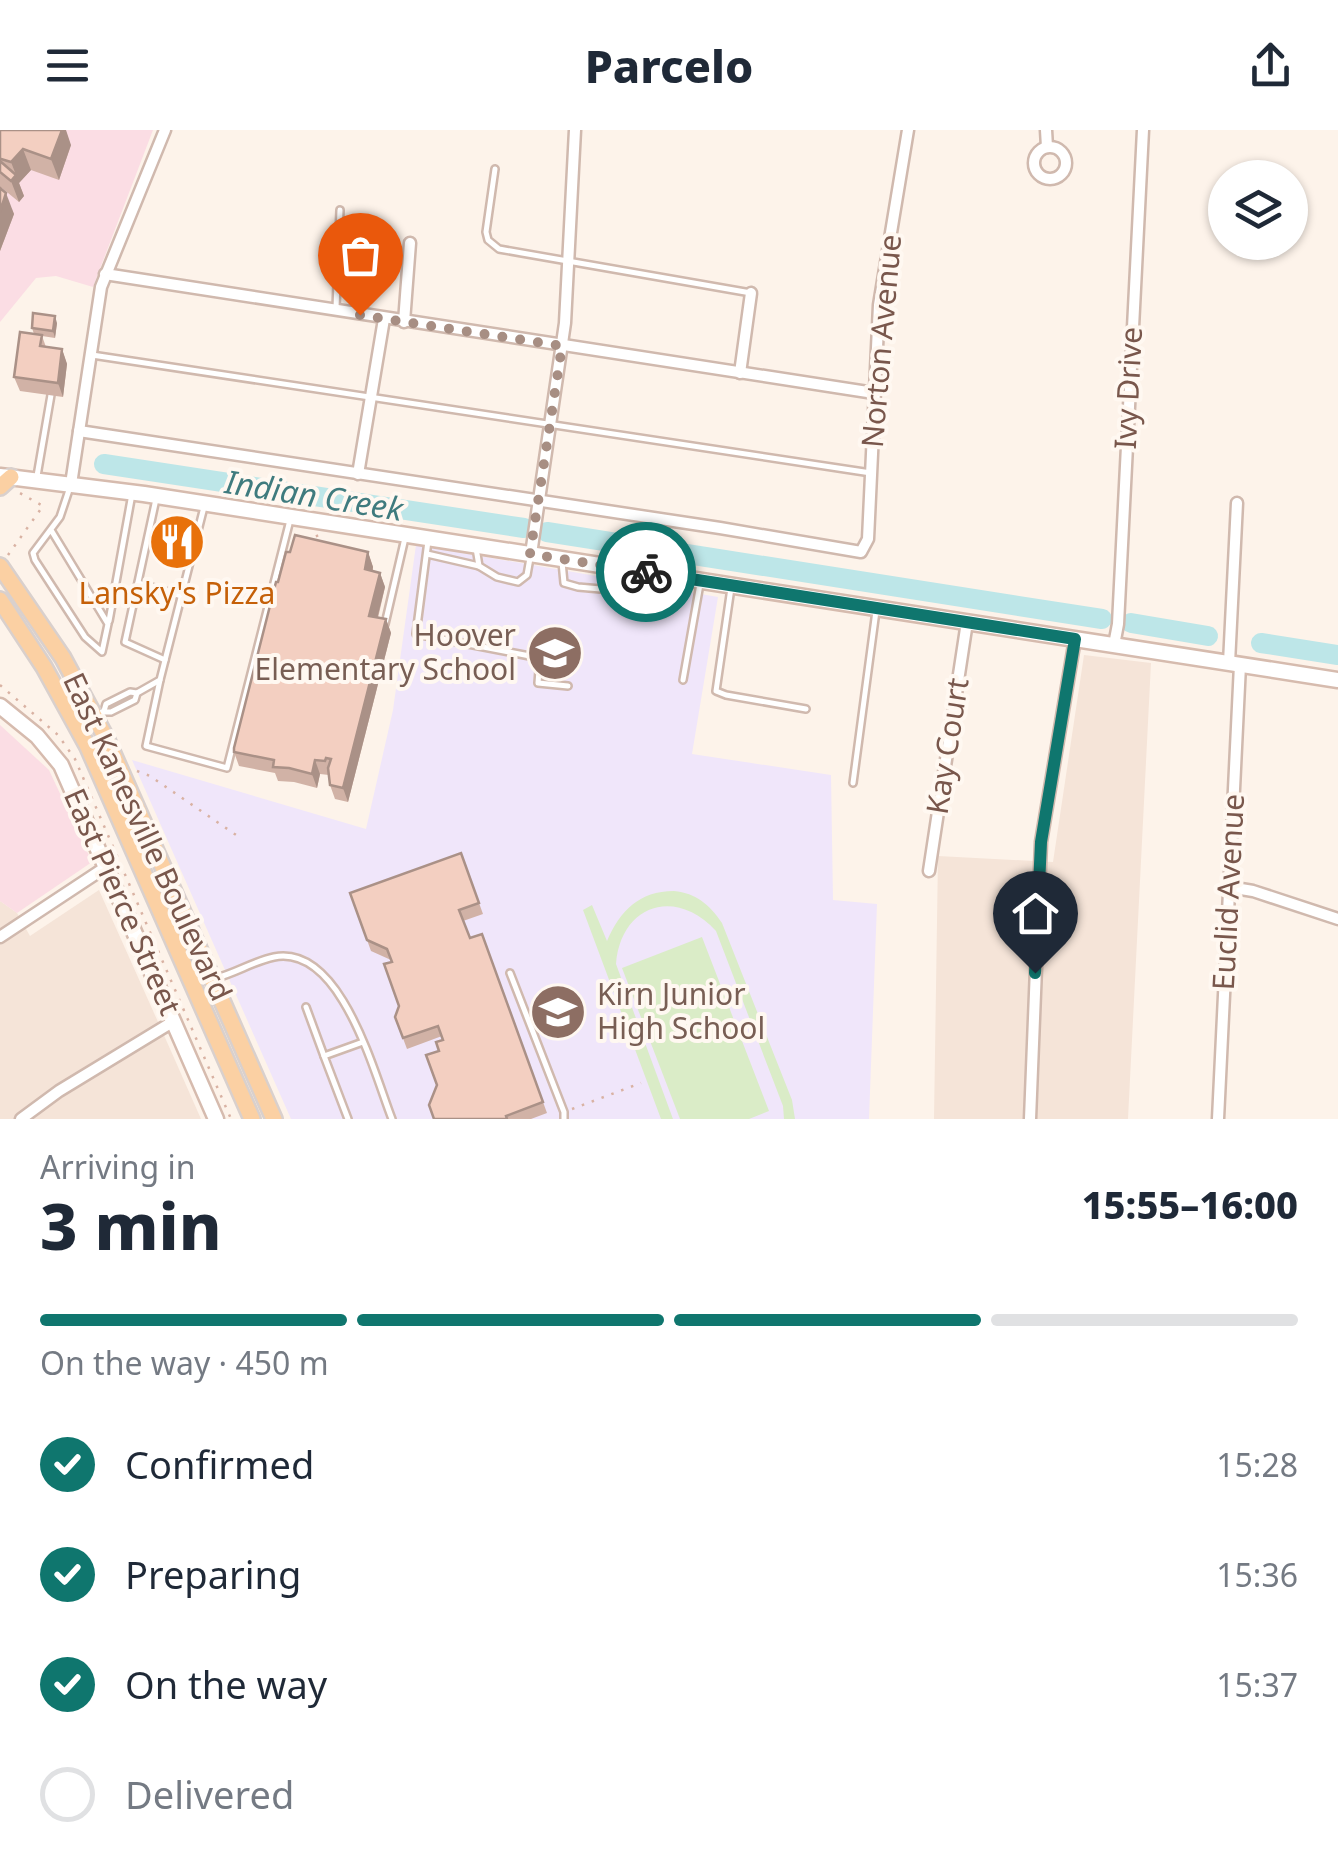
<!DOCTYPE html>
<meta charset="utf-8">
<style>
body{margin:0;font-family:"Noto Sans",sans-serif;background:#f6f6f7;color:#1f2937;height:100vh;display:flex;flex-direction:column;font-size:38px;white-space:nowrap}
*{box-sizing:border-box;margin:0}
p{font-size:32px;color:#747a83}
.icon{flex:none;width:55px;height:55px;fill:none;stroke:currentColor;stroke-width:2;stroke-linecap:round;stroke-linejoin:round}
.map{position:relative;height:989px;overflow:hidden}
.drawer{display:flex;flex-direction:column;background:#fff;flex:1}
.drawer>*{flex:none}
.tools{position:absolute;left:1208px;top:30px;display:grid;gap:20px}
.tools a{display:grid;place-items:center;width:100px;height:100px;border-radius:50%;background:#fff;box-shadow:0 2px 8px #0004;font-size:50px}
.pin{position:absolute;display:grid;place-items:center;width:85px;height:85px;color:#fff;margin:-102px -42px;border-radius:50% 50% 50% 0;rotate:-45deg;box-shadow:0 0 10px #0007}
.pin .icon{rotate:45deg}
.courier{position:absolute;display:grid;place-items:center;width:100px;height:100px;margin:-50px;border:8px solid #0f766e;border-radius:50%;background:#fff;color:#222;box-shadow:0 2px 12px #0007}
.head em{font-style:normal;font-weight:800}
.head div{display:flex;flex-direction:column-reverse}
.head{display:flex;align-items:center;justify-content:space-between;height:170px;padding:0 40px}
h1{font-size:65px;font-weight:800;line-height:75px}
.bar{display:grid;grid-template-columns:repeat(4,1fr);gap:15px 10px;align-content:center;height:120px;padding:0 40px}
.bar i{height:12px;border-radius:8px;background:#e0e1e3}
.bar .on{background:#0f766e}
.bar p{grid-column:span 4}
ol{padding:0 40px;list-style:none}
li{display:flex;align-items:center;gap:30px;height:110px}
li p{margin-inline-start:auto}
li .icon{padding:10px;border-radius:50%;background:#0f766e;color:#fff;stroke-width:4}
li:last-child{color:#747a83}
li i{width:55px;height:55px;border:5px solid #e0e1e3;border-radius:50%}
header{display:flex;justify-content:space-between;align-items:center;height:130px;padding:0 40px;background:#fff;font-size:45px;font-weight:800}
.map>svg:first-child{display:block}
</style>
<header><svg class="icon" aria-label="menu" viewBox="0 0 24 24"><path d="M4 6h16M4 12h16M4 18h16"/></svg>Parcelo<svg class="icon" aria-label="share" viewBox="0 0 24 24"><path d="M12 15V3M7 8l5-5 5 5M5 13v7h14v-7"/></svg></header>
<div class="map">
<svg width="1338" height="989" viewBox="0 0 1338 989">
<rect width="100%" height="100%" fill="#fdf3ea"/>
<!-- residential -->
<g fill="#f5e4d8">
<path d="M 1084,525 L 1151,533 L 1128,989 L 934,989 L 938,726 L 1053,732 Z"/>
<path d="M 99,760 L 171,921 L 201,989 L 0,989 L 0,771 L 17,783 L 30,806 Z"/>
</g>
<!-- education -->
<path fill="#f0e6fa" d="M 416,415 L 718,467 L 692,624 L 831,645 L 833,770 L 877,774 L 869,989 L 291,989 L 132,630 L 366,699 L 393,580 Z"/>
<!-- medical -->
<g fill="#fbdde4">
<path d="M 0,0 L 153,0 L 93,157 L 56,146 L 36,148 L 0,192 Z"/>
<path d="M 0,595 L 49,640 L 92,732 L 17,783 L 0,771 Z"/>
</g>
<!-- green -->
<g fill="#daecc7">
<path d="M 674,761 C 696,763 710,775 722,793 L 792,970 L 795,989 L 784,989 L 783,976 L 716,801 C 676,757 621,774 616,834 L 673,989 L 661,989 L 583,780 L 592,775 L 607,811 C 620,781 639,761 674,761 Z"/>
<path d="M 702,807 L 769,981 L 749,989 L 680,989 L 622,838 Z"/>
</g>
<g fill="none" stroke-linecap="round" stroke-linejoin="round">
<!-- river -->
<g stroke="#bde6e8" stroke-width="20">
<path d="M 104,334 L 524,398"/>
<path d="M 547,402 L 1102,489"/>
<path d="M 1131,493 L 1208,506"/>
<path d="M 1261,513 L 1338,525"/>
</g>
<!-- service casing -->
<g stroke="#d0b9ae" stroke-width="10">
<g id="service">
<path d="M 495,39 L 486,102 L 488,110 L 499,119 L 751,163"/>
<path d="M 336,178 L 340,80"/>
<path d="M 92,225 L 871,343"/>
<path d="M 37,346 L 51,265"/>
<path d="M 156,369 L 125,512 L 165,530"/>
<path d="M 51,400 L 108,494 L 102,522 L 85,507 L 35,430 L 33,423 L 60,387 L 70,357"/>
<path d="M 428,411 L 416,504 L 540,528 L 538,553 L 568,556"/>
<path d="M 476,418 L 479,436 L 497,447 L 518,452 L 527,445 L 530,428"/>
<path d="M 427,424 L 479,436"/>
<path d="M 562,432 L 564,453 L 578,457 L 623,461 L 628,444"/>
<path d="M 138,453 L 182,466"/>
<path d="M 731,458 L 716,561 L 726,565 L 806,579"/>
<path d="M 109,491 L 132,364"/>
<path d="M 385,494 L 405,408"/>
<path d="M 160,550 L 146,616 L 227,638 L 290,390"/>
<path d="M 683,550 L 700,454"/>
<path d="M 104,581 L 106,574 L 130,562 L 137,563 L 160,550 L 204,377"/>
<path d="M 102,582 L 111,582 L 135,570 L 137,563"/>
<path d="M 853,653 L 876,481"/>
<path d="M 510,843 L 564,982 L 564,989"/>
<path d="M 216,848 C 236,843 254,831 274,827 C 341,814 374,943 392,989"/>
<path d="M 306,877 L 324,926"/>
<path d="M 348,989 L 324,926 L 363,912"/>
</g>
</g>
<!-- minor casing -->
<g stroke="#d0b9ae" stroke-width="15">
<g id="minor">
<path d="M 1046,0 L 1047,17"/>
<circle cx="1050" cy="33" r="16"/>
<path d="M 105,144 L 874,263"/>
<path d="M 404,192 L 410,113"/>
<path d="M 740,243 L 751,163"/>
<path d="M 79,301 L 720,398 L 861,422 L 868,409 L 879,175 L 908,0"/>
<path d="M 358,344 L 384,189"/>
<path d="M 71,354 L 101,157 L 165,0"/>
<path d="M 531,424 L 565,193 L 575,0"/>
<path d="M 1114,515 L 1118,494 L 1143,0"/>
<path d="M 1229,533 L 1237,373"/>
<path d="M 929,741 L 967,492"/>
<path d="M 1229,757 L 1253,761 L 1338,789"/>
<path d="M 0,807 L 106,737"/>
<path d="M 21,989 L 59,961 L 174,891"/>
<path d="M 1030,989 L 1041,712 L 1075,509"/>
<path d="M 1218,989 L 1240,535"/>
</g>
</g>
<!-- secondary casing -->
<g stroke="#d6bbae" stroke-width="19">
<g id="secondary">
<path d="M 0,346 L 144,364 L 1338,550"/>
<path d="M 0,576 L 37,606 L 61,635 L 216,989"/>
</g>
</g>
<!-- primary casing -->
<g stroke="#d9d0cd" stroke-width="20">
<g id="primary">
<path d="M 0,357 L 11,347"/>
<path d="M 0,436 L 63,528 L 106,608 L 274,989"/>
<path d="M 0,470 L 44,537 L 88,617 L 252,989"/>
</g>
</g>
<!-- path -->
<g stroke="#d9b2a3" stroke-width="2.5" stroke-dasharray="2.5 8" stroke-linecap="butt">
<path d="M 306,410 L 322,404"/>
<path d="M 8,425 L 43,376 L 18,362"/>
<path d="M 0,555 L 58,605 L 75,629 L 231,989"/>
<path d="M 137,641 L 150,646 L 239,707"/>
<path d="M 572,979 L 641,953"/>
</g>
<!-- service -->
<use href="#service" stroke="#fff" stroke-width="5"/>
<!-- minor -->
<use href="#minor" stroke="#fff" stroke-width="10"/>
<!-- secondary -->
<use href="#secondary" stroke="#fff" stroke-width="14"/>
<!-- primary -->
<use href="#primary" stroke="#fbd0a3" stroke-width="15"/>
</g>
<!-- wall -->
<g fill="#d1b2a6">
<path d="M 0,0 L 71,15 L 59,50 L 31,40 L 19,53 L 24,66 L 19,72 L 2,58 L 1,59 L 14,84 L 0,121 Z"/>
<path d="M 57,193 L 55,208 L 42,206 L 46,217 L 62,219 L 67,234 L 63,267 L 20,261 L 14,247 L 34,204 L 32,198 Z"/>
<path d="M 368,422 L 373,437 L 373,441 L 380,443 L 385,457 L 378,488 L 386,489 L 391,503 L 348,672 L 335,669 L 330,655 L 329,645 L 320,644 L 317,658 L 294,652 L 278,651 L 275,643 L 239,636 L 234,622 L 278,452 Z"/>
<path d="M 461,723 L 483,784 L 463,791 L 470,808 L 482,804 L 547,983 L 531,989 L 434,989 L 439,921 L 443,910 L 442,906 L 407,919 L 395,887 L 399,876 L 392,832 L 391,830 L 371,821 L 350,763 Z"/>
</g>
<!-- shaded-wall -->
<g fill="#aa9187">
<path d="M 57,0 L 66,0 L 71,15 L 59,50 L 51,29 Z"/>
<path d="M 23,19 L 31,40 L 19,53 L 24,66 L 19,72 L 11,51 L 16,45 L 11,32 Z"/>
<path d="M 6,63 L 14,84 L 0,121 L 0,82 Z"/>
<path d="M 55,186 L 57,193 L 55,208 L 53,201 Z"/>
<path d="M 62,219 L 67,234 L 63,267 L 58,253 Z"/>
<path d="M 368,422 L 373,437 L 370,453 L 365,439 Z"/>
<path d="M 380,443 L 385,457 L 374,501 L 369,486 Z"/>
<path d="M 386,489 L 391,503 L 348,672 L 343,658 Z"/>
<path d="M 315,630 L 320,644 L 317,658 L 312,644 Z"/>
</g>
<!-- building -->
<g fill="#f3cfc1" stroke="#aa9187" stroke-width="2.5">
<path d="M 0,0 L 62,0 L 51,29 L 23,19 L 11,32 L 1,29 L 0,30 Z"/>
<path d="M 0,31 L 16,45 L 11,51 L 0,42 Z"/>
<path d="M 0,58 L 6,63 L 0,82 Z"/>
<path d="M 33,183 L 55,186 L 53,201 L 32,198 Z"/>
<path d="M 20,202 L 42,205 L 40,216 L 62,219 L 58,253 L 14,247 Z"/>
<path d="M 295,405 L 368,422 L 365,439 L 380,443 L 369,486 L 386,489 L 343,658 L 330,655 L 328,638 L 331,629 L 326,628 L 325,631 L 315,630 L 312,644 L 289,638 L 273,637 L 274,630 L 234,622 L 234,618 L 276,452 L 278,452 L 286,422 L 290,422 Z"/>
<path d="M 461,723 L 479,773 L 459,780 L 470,808 L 482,804 L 543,972 L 506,986 L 507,989 L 434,989 L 429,975 L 437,955 L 426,925 L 439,921 L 436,912 L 443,910 L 438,896 L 403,908 L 395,887 L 399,876 L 384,834 L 392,832 L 387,819 L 367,810 L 350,763 Z"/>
</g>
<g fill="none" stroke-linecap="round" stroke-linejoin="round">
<!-- done -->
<path stroke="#a78e83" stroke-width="10" stroke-dasharray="0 18" d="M 360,185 L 562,216 L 530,424 L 646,442"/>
<!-- route -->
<path stroke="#0f766e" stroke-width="12" d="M 646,442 L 1075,509 L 1041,712 L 1035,843"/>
</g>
<!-- icons -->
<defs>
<g id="restaurant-disc" transform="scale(2.875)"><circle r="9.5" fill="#e8710a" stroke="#fff8f1"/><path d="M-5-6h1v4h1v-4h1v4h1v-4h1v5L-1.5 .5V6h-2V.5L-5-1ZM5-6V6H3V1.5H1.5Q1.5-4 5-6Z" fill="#fff"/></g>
<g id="school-disc" transform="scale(2.875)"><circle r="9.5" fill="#8d6e63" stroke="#fff8f1"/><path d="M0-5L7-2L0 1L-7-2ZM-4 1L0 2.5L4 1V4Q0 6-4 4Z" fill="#fff"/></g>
</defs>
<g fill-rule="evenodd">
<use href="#restaurant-disc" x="177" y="412"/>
<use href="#school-disc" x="555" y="523"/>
<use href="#school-disc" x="558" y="882"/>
</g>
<g text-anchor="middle" stroke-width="8" stroke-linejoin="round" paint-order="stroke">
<!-- street labels -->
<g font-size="30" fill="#79574c" stroke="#fff8f1">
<text transform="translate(882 211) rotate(-85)" y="10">Norton Avenue</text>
<text transform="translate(1129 258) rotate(-87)" y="10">Ivy Drive</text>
<text transform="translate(948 616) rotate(-81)" y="10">Kay Court</text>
<text transform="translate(147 707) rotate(65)" y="10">East Kanesville Boulevard</text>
<text transform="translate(1229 762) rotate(-87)" y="10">Euclid Avenue</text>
<text transform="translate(122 772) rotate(66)" y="10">East Pierce Street</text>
</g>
<!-- food labels -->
<g font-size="30" fill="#c56008" stroke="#fff8f1">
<text x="177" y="474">Lansky's Pizza</text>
</g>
<!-- education labels -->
<g font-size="30" fill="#785e54" stroke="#fff8f1" text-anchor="end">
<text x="516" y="516">Hoover<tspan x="516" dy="34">Elementary School</tspan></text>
<text x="597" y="875" text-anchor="start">Kirn Junior<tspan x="597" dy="34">High School</tspan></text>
</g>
<!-- water labels -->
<g font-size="32" font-style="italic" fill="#3f7b7e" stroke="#fff8f1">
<text transform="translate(314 366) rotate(9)" y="11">Indian Creek</text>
</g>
</g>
</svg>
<div class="tools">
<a><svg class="icon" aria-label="layers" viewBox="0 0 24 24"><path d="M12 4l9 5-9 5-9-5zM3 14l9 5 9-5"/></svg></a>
</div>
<div class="pin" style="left:360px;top:185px;background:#ea580c"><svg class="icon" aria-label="bag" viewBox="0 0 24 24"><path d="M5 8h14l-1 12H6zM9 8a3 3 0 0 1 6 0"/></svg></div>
<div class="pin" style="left:1035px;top:843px;background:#1f2937"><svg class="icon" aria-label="home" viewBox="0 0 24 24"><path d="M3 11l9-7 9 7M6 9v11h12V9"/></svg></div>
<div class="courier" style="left:646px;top:442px"><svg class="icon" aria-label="bike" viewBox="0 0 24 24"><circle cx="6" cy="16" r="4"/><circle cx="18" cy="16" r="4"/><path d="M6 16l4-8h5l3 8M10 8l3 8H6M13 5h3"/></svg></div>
</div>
<section class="drawer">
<div class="head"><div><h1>3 min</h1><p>Arriving in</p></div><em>15:55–16:00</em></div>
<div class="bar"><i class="on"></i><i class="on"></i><i class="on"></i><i></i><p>On the way · 450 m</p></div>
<ol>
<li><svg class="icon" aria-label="check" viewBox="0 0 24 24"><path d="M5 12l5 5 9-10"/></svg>Confirmed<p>15:28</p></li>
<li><svg class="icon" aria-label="check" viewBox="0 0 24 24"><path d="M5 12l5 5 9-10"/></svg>Preparing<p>15:36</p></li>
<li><svg class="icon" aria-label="check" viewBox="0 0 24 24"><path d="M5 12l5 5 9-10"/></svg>On the way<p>15:37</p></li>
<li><i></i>Delivered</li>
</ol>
</section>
